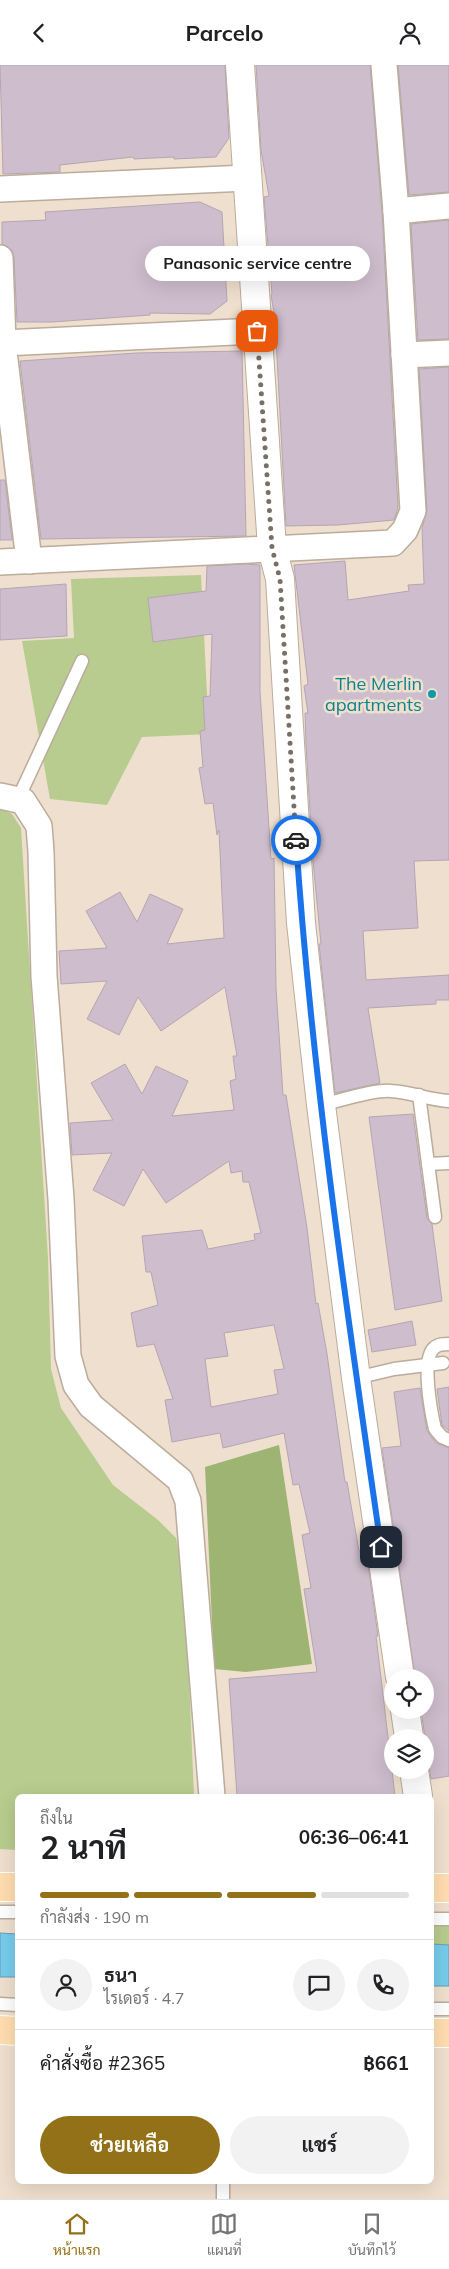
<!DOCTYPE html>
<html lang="th">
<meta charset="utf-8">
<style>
body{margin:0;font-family:Mulish,Sarabun,sans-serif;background:#f2f2f2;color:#202124;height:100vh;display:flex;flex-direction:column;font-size:19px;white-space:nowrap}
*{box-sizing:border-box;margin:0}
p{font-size:16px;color:#757577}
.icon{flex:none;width:28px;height:28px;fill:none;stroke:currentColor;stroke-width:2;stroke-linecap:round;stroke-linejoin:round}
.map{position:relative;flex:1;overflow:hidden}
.details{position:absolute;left:15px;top:1729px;width:419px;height:390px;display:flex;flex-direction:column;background:#fff;border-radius:8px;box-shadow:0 5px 20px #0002}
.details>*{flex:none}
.fabs{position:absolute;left:384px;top:1604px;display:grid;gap:10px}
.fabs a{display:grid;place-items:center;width:50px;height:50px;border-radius:50%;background:#fff;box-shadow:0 5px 20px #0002;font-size:25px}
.pin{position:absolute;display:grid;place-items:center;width:42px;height:42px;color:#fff;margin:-21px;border-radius:10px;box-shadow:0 2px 8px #0006}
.courier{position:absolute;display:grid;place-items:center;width:50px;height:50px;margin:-25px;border:4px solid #1a73e8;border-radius:50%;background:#fff;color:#222;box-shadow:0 1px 6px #0007}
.bubble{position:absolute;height:35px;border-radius:18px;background:#fff;box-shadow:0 5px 20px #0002;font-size:16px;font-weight:700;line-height:35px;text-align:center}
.summary em{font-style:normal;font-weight:700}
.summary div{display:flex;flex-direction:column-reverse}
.summary{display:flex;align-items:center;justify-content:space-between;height:85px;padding:0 25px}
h1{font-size:32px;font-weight:700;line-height:38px}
.bar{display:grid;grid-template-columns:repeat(4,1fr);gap:8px 5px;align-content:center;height:60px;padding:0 25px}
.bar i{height:6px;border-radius:4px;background:#e0e0e0}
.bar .selected{background:#937118}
.bar p{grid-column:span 4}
.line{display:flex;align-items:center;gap:12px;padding:0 25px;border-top:1px solid #e0e0e0}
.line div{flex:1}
.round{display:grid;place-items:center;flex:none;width:52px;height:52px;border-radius:26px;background:#f2f2f2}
.primary-button{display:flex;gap:10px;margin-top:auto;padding:10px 25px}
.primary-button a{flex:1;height:58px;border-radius:30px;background:#937118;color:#fff;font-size:20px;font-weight:700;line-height:58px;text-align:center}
.primary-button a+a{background:#f2f2f2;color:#202124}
header{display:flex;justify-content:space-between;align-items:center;height:65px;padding:0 25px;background:#fff;font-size:22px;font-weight:700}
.tab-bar{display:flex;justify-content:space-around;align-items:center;height:70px;border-top:1px solid #e0e0e0;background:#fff;font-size:14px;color:#757577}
.tab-bar a{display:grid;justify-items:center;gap:2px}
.tab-bar .selected{color:#937118}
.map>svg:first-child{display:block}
</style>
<header><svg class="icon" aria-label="back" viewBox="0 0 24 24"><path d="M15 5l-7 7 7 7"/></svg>Parcelo<svg class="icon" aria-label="person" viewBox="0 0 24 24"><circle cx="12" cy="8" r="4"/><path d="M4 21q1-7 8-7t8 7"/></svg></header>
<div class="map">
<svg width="449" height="2134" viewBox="0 0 449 2134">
<rect width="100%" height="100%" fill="#efdfce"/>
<!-- green -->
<g fill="#b7cc8e">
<path d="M 201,510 L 209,669 L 142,672 L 107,740 L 50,734 L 22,576 L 74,573 L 71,514 Z"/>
<path d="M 0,743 L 12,749 L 21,763 L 48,1193 L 51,1304 L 61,1343 L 113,1420 L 158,1455 L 176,1473 L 185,1519 L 194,1731 L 18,1731 L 17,1785 L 0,1784 Z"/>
<path d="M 431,1858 L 449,1858 L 449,1880 L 431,1879 Z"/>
</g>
<!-- forest -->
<path fill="#9eb472" d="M 279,1380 L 312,1599 L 246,1607 L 214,1604 L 205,1402 Z"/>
<!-- water -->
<g fill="#77cbea" stroke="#659eb1">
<path d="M 0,1868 L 17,1869 L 17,1912 L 0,1912 Z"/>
<path d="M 431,1879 L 449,1880 L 449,1921 L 431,1921 Z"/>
</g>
<!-- building -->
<g fill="#cebdcd" stroke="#b5a5b4" fill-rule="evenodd">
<path d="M 0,0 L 225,0 L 229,73 L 216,92 L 174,94 L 174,92 L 134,94 L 133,92 L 60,100 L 60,107 L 3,109 Z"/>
<path d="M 256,0 L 370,0 L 382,147 L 398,443 L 394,455 L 338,460 L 286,461 L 275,254 L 271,230 L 272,229 L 264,132 L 269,131 L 261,85 Z"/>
<path d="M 398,0 L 449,0 L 449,127 L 409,130 Z"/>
<path d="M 200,137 L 222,147 L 227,236 L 210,249 L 150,248 L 150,250 L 52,257 L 17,257 L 14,192 L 12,185 L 2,179 L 2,157 L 46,155 L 45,147 Z"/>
<path d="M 449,155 L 449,274 L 418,275 L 411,159 Z"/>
<path d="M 242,286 L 246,471 L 41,474 L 20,296 L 136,288 Z"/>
<path d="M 449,302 L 449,795 L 414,796 L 418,863 L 363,866 L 366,915 L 449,910 L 449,935 L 436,935 L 436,939 L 368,943 L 380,1018 L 335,1028 L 319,879 L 321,879 L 313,796 L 306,679 L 305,648 L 308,648 L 304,621 L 308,619 L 294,500 L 345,496 L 348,535 L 409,526 L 408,520 L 424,519 L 422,463 L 427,445 L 419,304 Z"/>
<path d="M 0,415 L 5,415 L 12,475 L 0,475 Z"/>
<path d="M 246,499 L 260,500 L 260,626 L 271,794 L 274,793 L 276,923 L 283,1030 L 286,1030 L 307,1163 L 316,1239 L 318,1238 L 327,1289 L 345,1417 L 347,1417 L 359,1486 L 366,1485 L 378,1571 L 376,1571 L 395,1731 L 237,1731 L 229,1614 L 317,1607 L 304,1524 L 311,1523 L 302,1470 L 310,1468 L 299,1419 L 293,1420 L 284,1368 L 223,1383 L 220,1368 L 172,1377 L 165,1335 L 173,1334 L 154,1279 L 137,1282 L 131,1248 L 158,1240 L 151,1207 L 146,1207 L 142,1171 L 202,1165 L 208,1184 L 255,1175 L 254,1169 L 261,1168 L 249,1117 L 243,1117 L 242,1106 L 231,1108 L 229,1096 L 166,1138 L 143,1104 L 124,1141 L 93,1125 L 112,1088 L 72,1090 L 70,1058 L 113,1055 L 91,1018 L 125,999 L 142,1029 L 156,1001 L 188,1016 L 172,1051 L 234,1045 L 230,1016 L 236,1014 L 233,991 L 237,991 L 225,922 L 161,966 L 138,932 L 119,970 L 87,954 L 107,916 L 61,919 L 59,886 L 107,883 L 86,846 L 120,827 L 137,857 L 150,829 L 183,844 L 167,879 L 224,873 L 219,765 L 217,770 L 213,738 L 205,739 L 199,703 L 203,702 L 200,666 L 205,665 L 203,632 L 210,631 L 212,569 L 153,577 L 148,533 L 206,526 L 207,501 ZM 274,1260 L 284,1304 L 274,1305 L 278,1329 L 211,1342 L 205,1294 L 228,1291 L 224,1268 Z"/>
<path d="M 66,519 L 67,571 L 0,575 L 0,524 Z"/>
<path d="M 413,1049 L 427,1153 L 432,1159 L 442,1236 L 395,1245 L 369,1052 Z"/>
<path d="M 412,1256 L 416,1280 L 372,1287 L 368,1265 Z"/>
<path d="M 449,1322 L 449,1366 L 442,1360 L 437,1324 Z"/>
<path d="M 420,1323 L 427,1366 L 436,1378 L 449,1383 L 449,1711 L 431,1714 L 421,1645 L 425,1645 L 425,1612 L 415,1612 L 382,1383 L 401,1381 L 394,1327 Z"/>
</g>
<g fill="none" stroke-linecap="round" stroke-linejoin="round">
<!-- lane casing -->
<g stroke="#bbac9c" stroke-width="15">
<g id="lane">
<path d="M 18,734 L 82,596"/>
<path d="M 419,1030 L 435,1152"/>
<path d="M 321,1040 C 339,1036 375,1024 391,1026 C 411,1027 429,1035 449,1036"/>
<path d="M 428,1099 L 449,1098"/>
<path d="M 449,1279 C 444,1279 438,1279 434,1283 C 421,1294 431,1347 435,1364 L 442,1372 L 449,1375"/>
<path d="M 356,1313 L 394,1304 L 443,1298"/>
<path d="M 0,1847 L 18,1847"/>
<path d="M 431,1854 L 449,1854"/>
<path d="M 0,1939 L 18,1940"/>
<path d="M 431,1944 L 449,1944"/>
<path d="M 223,2134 L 223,2116"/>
</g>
</g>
<!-- street casing -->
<g stroke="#bbac9c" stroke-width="28">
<g id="street">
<path d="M 0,124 L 247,113"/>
<path d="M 396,146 L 449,141"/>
<path d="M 0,193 L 3,278 L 29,496"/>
<path d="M 3,278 L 257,266"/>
<path d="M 404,290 L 449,288"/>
<path d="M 0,497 L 393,478 L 405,465 L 413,446 L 396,146 L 384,0"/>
<path d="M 0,731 L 23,736 L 39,761 L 41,787 L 44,911 L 61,1134 L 68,1291 L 76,1320 L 91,1341 L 180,1415 L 188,1436 L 212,1731"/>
</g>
</g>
<!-- secondary casing -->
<g stroke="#bbac9c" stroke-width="30">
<g id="secondary">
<path d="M 240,0 L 272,483 L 280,514 L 301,858 L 321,1040 L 356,1313 L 400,1612"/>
<path d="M 405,1645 L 409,1672"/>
<path d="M 414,1705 L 418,1731"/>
</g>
</g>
<!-- primary casing -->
<g stroke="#fff" stroke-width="30">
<g id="primary">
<path d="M 0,1822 L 18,1822"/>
<path d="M 431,1823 L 449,1823"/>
<path d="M 0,1965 L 18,1966"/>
<path d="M 431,1968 L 449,1968"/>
</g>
</g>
<!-- lane -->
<use href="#lane" stroke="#fff" stroke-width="12"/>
<!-- street -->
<use href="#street" stroke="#fff" stroke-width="25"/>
<!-- secondary -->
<use href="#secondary" stroke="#fff" stroke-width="28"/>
<!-- primary -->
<use href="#primary" stroke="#ffddb0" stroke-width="28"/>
</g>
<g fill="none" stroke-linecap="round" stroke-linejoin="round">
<!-- done -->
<path stroke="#797065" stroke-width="5" stroke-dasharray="0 9" d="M 257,266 L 272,483 L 280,514 L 296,775"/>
<!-- route -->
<path stroke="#1a73e8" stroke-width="6" d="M 296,775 C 312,1011 347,1247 381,1482"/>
</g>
<!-- markers -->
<circle fill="#0f9aa8" stroke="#efdfce" stroke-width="2" cx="432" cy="629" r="5"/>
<g text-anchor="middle" stroke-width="5" stroke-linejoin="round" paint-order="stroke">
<!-- culture labels -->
<g font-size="18" fill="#0d838f" stroke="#efdfce" text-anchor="end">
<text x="422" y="625">The Merlin<tspan x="422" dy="21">apartments</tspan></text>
</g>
</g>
</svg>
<div class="fabs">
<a><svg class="icon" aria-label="locate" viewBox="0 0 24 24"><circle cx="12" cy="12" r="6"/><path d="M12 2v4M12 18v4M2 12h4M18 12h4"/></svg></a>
<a><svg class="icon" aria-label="layers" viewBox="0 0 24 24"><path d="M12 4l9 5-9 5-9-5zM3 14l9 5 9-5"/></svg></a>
</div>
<div class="pin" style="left:257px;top:266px;background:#ea580c"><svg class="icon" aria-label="bag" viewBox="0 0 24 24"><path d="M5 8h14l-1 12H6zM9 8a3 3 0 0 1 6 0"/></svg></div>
<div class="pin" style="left:381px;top:1482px;background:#1f2937"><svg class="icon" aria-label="home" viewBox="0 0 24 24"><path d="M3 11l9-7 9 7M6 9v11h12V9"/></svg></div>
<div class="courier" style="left:296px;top:775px"><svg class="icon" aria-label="car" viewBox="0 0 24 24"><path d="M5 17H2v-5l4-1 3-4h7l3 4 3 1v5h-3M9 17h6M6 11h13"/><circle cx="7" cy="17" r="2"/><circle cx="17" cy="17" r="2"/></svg></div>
<div class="bubble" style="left:145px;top:181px;width:225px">Panasonic service centre</div>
<section class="details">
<div class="summary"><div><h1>2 นาที</h1><p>ถึงใน</p></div><em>06:36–06:41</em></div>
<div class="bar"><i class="selected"></i><i class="selected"></i><i class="selected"></i><i></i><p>กำลังส่ง · 190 m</p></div>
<div class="line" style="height:90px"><a class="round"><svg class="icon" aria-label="person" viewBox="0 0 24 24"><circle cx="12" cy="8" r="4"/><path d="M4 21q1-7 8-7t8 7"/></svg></a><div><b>ธนา</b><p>ไรเดอร์ · 4.7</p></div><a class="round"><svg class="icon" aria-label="chat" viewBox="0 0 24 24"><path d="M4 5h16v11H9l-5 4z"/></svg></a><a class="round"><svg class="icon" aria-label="phone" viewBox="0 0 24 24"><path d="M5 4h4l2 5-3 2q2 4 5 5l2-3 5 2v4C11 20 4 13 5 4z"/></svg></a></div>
<div class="line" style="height:65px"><div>คำสั่งซื้อ #2365</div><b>฿661</b></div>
<div class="primary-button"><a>ช่วยเหลือ</a><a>แชร์</a></div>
</section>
</div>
<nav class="tab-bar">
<a class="selected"><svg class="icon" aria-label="home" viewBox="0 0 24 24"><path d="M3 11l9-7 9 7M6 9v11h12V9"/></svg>หน้าแรก</a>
<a><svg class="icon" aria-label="map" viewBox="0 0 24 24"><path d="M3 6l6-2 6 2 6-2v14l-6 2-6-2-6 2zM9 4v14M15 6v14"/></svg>แผนที่</a>
<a><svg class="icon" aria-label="saved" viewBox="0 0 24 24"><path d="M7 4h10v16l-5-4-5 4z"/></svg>บันทึกไว้</a>
</nav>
